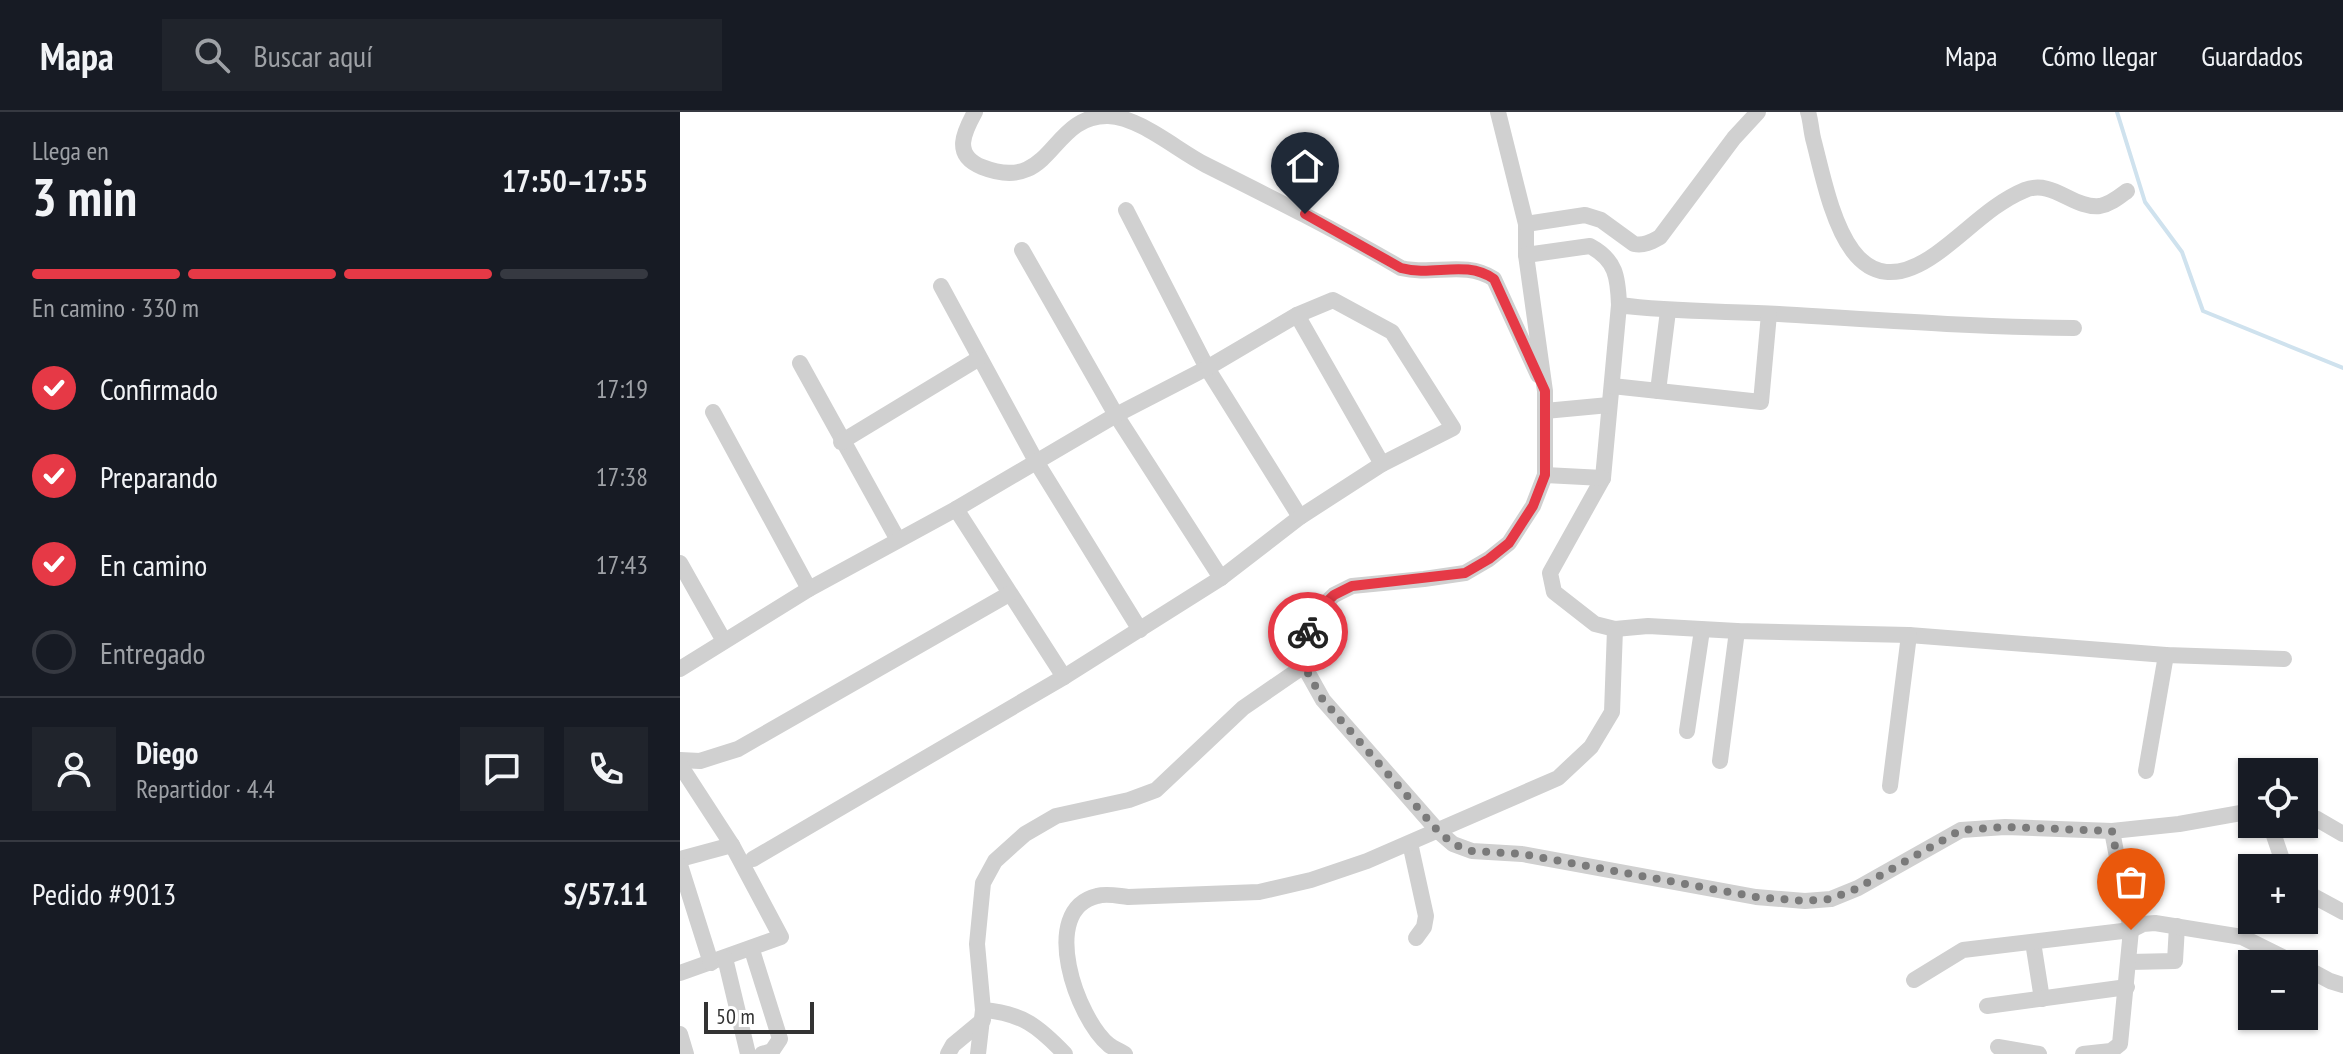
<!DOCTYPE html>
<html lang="es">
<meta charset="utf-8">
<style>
body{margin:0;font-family:"PT Sans Narrow",sans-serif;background:#20242c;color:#f1f3f6;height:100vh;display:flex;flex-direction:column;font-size:30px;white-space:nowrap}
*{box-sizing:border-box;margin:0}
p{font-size:26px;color:#9ea1a6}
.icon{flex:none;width:44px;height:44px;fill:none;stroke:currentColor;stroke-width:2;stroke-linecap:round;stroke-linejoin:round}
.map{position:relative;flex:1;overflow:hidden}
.sheet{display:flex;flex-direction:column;background:#171b24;width:680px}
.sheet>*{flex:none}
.tools{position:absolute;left:1558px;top:646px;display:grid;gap:16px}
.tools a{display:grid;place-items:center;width:80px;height:80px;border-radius:0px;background:#171b24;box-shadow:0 2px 6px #0004;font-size:40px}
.scale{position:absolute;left:24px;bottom:20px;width:110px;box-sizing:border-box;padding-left:8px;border:4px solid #333;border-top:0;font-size:22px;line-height:28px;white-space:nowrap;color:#333;-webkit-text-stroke:6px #fff;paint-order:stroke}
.pin{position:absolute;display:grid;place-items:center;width:68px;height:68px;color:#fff;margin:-82px -34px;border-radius:50% 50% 50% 0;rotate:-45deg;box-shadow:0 0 8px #0007}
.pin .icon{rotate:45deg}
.courier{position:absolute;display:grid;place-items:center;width:80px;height:80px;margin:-40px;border:6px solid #e63946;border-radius:50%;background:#fff;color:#222;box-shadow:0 2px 10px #0007}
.overview em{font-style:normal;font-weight:600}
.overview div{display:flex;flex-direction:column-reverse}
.overview{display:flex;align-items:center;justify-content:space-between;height:136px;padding:0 32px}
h1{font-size:52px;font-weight:600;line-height:60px}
.bar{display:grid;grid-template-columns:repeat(4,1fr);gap:12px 8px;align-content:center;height:96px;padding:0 32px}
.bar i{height:10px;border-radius:6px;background:#363941}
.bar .on{background:#e63946}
.bar p{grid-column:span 4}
.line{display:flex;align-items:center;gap:20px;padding:0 32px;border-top:2px solid #363941}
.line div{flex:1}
.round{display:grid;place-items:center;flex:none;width:84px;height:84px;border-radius:0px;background:#20242c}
ol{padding:0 32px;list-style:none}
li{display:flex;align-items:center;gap:24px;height:88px}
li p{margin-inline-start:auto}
li .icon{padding:8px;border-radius:50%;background:#e63946;color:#fff;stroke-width:4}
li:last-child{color:#9ea1a6}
li i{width:44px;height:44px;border:4px solid #363941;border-radius:50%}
header{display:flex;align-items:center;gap:48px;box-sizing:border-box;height:112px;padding:0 40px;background:#171b24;border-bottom:2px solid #363941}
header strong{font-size:38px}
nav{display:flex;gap:44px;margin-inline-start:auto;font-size:28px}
.search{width:560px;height:72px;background:#20242c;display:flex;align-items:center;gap:20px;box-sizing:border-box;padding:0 28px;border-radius:0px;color:#9ea1a6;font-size:30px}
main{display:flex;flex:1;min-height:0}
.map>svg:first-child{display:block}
</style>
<header>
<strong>Mapa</strong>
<div class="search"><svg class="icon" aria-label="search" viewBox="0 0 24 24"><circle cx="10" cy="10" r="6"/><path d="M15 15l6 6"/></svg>Buscar aquí</div>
<nav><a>Mapa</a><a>Cómo llegar</a><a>Guardados</a></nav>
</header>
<main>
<section class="sheet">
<div class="overview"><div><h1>3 min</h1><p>Llega en</p></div><em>17:50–17:55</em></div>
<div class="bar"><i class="on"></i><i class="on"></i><i class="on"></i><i></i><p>En camino · 330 m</p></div>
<ol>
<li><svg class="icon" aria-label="check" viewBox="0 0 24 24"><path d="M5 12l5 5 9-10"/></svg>Confirmado<p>17:19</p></li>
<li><svg class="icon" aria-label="check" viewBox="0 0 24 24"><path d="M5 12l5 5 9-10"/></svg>Preparando<p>17:38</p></li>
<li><svg class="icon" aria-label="check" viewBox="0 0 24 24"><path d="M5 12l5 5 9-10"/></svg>En camino<p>17:43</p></li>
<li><i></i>Entregado</li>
</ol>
<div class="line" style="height:144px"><a class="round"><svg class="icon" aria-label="person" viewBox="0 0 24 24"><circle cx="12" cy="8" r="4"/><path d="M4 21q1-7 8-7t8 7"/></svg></a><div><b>Diego</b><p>Repartidor · 4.4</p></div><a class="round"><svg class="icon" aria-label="chat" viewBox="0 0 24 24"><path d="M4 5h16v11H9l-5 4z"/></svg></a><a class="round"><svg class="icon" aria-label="phone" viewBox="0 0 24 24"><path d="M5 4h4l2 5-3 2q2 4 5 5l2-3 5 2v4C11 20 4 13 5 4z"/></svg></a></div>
<div class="line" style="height:104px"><div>Pedido #9013</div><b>S/57.11</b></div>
</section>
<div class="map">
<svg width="1663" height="942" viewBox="0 0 1663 942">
<rect width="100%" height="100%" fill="#fff"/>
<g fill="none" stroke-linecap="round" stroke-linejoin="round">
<!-- stream -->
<path stroke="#cfe2ee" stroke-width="4" d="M 1437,0 L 1465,90 L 1502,140 L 1523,199 L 1663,256"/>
<!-- minor -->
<g stroke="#d0d0d0" stroke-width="16">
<path d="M 295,0 C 284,20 272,43 302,55 C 373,83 369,3 428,4 C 460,5 498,39 526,53 C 592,86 658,119 721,156 C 753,164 785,148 814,167 L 858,263"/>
<path d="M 818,0 L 846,112 L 846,143 L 865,279 L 865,363 L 853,394 L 829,431 L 809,447 L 785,461 L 744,467 L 672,474 L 654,483 L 635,501 L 624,529 L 624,554 L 643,588 L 758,719 L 773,732 L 792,739 L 842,742 L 1076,785 L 1125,789 L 1151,787 L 1178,776 L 1281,718 L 1325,715 L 1432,719 L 1499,712 L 1572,699"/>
<path d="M 1128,0 C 1131,9 1131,20 1134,30 C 1150,92 1169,204 1256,142 C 1286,121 1311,92 1345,78 C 1373,67 1393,97 1420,94 C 1431,92 1439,85 1447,79"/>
<path d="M 446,98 L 527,256 L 620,405"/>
<path d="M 846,112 L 905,103 L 921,108 L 954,132 C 964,134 971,130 980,125 L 1054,26 L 1078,0"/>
<path d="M 342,138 L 436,303 L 541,466"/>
<path d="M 846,143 L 910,134 C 936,148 938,165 939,193"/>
<path d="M 261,174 L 357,351 L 460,518"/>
<path d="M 617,203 L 702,352"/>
<path d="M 1394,216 C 1295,215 1197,208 1099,202 C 1045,199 992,200 939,193 L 923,366 L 870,461 L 874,480 L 915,512 L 935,517 L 968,514 L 1057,519 L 1229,523 L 1486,543 L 1604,547"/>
<path d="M 120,251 L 218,428"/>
<path d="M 932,274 L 1081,290 L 1089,202"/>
<path d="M 978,279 L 988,199"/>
<path d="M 865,299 L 929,293"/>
<path d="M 33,300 L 129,477"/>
<path d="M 161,330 L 298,247"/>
<path d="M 865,363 L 923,366"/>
<path d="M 276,397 L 384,565"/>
<path d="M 0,451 L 44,529"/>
<path d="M 0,557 L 129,477 L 276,397 L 436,303 L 527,256 L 617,203 L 653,188 L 712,220 L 773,316 L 702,352 L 620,405 L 541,466 L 384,565 L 73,747"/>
<path d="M 1007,619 L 1022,518"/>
<path d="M 0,648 L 20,649 L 58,637 L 329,482"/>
<path d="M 1040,649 L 1057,519"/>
<path d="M 0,653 L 52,733 L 101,825 L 0,861"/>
<path d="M 1466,659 L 1486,543"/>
<path d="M 1210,674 L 1229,523"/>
<path d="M 1624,703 L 1637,707 L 1663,722"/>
<path d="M 1590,712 L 1605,756"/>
<path d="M 730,731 L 746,804 L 744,815 L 736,826"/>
<path d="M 0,747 L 52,733"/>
<path d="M 0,753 L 31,851"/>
<path d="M 1624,779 L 1663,800"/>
<path d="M 1353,830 L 1362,887"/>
<path d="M 72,838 L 100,927 L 92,939 L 82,942"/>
<path d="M 45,846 L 68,942"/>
<path d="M 1449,850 L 1495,849 L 1497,814"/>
<path d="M 1624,855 L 1650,869 L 1663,873"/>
<path d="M 1234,868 L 1283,838 L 1451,818 L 1463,812 L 1475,811 L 1562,825 L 1617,852"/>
<path d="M 1307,894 L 1447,875"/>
<path d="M 303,898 C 342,901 358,914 385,942"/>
<path d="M 0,922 L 6,942"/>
<path d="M 1318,935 L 1359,942"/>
<path d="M 268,942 L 273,933 L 303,908"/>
<path d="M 298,942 L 303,898 L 297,832 L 303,771 L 315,749 L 345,722 L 376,704 L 449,688 L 476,678 L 563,596 L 624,554"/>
<path d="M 445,942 C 440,939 433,936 429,933 C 397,907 358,798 417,784 C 427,781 438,784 448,785 L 579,780 L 631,768 L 687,749 L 878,666 L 911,635 L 932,600 L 935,517"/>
<path d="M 1403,942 L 1431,939 L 1440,932 L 1451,818 L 1432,719"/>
</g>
</g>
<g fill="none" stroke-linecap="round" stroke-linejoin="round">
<!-- done -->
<path stroke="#7a7a7a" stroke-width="8" stroke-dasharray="0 14.4" d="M 628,520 L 624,529 L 624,554 L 643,588 L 758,719 L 773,732 L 792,739 L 842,742 L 1076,785 L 1125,789 L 1151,787 L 1178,776 L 1281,718 L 1325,715 L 1432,719 L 1451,818"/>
<!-- route -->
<path stroke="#e63946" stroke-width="10" d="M 625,102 L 721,156 C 753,165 785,147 814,167 L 865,279 L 865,363 L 853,394 L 829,431 L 809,447 L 785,461 L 672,474 L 654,483 L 635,501 L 628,520"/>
</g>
</svg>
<div class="tools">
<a><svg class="icon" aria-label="locate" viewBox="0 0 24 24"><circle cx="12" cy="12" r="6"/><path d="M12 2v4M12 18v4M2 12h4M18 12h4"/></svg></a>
<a>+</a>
<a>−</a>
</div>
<div class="scale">50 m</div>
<div class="pin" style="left:1451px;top:818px;background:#ea580c"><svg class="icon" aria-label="bag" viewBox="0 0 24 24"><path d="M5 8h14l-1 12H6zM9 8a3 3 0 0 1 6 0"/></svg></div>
<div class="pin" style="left:625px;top:102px;background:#1f2937"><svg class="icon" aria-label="home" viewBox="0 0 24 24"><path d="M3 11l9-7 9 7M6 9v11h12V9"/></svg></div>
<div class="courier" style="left:628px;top:520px"><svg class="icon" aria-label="bike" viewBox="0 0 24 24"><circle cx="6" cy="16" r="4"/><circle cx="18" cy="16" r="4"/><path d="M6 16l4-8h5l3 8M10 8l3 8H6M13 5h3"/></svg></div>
</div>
</main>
